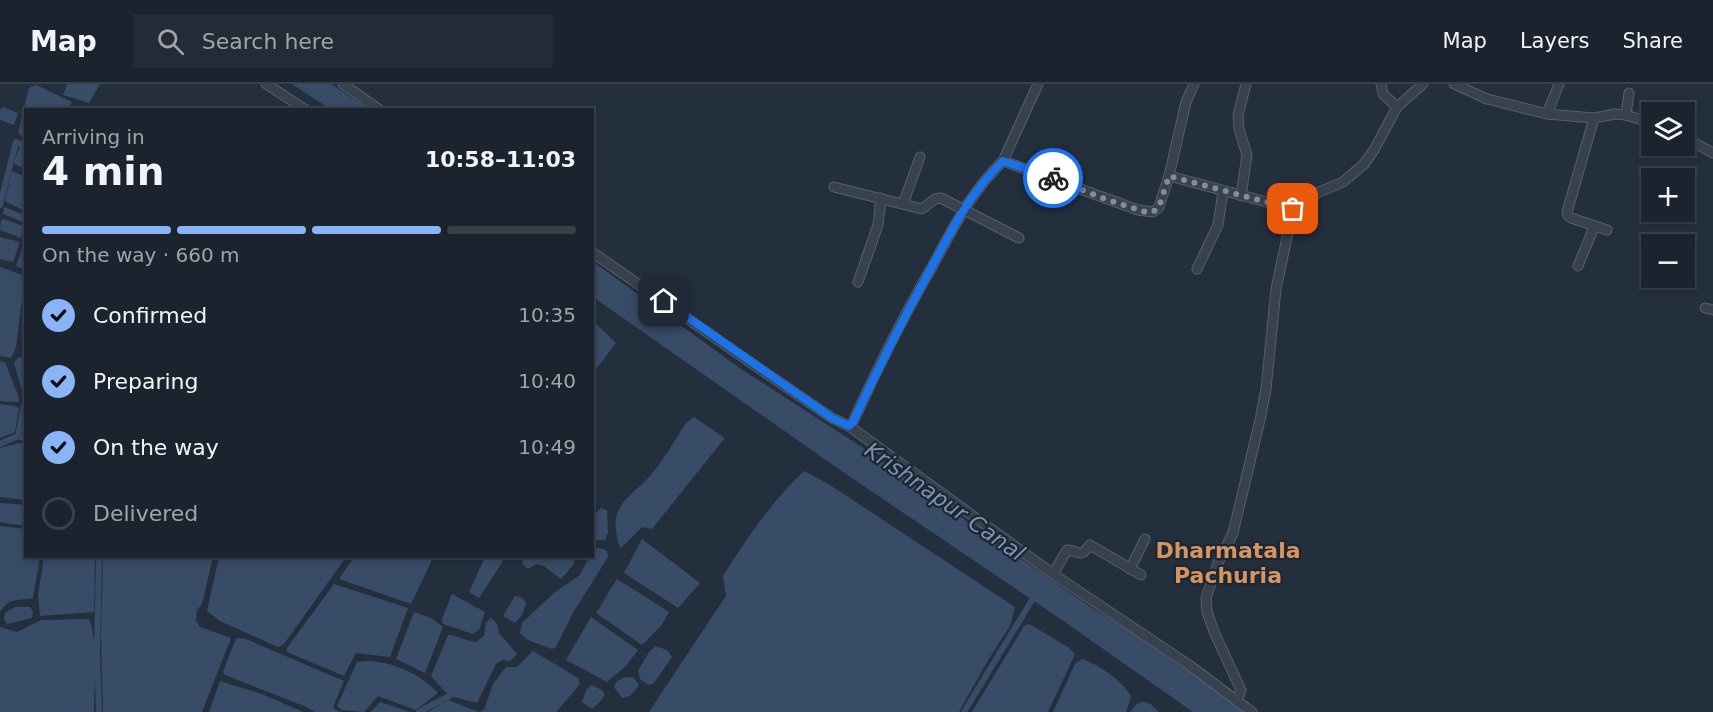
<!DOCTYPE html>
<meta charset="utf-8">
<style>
body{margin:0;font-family:"DejaVu Sans",sans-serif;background:#242b36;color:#f1f3f6;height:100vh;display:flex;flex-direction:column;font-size:22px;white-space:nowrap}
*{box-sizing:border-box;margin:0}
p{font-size:20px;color:#a0a4aa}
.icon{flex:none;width:33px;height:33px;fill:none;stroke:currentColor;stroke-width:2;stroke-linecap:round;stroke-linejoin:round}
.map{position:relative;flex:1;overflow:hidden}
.panel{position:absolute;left:24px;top:24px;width:570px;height:450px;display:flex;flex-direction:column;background:#1b232e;border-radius:0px;box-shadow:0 3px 9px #0003,0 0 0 2px #39404a}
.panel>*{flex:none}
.fabs{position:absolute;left:1641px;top:18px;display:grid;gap:12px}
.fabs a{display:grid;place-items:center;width:54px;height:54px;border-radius:0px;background:#1b232e;box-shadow:0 3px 9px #0003,0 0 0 2px #39404a;font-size:30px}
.pin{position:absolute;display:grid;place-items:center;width:51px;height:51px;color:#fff;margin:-26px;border-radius:12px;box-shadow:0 3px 9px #0006}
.courier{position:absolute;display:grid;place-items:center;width:60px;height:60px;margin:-30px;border:4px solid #1a73e8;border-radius:50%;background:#fff;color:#222;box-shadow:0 2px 8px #0007}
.overview em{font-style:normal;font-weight:800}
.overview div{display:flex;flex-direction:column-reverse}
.overview{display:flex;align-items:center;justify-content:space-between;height:102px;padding:0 18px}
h1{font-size:39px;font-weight:800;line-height:45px}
.bar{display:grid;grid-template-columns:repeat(4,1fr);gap:9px 6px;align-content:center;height:72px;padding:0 18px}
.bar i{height:8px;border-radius:4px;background:#39404a}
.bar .on{background:#8ab4f8}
.bar p{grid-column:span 4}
ol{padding:0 18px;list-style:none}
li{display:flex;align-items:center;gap:18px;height:66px}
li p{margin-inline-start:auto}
li .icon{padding:6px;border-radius:50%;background:#8ab4f8;color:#111;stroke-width:4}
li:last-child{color:#a0a4aa}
li i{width:33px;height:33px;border:3px solid #39404a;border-radius:50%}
header{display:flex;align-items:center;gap:36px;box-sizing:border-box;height:84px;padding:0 30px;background:#1b232e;border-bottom:2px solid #39404a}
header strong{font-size:28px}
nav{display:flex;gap:33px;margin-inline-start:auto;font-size:21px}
.search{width:420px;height:54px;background:#242b36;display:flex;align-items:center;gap:15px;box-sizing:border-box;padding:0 21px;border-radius:0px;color:#a0a4aa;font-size:22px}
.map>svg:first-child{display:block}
</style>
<header>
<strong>Map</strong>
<div class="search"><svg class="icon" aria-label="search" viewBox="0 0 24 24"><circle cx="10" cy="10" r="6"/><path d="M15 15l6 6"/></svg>Search here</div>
<nav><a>Map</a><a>Layers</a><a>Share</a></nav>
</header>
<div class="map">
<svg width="1713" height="628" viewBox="0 0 1713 628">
<rect width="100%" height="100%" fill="#242f3e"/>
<!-- water -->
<g fill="#394c67">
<path d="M 67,0 L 100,0 L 89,19 L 63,11 Z"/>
<path d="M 292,0 L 331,0 L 369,25 L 330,25 Z"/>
<path d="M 36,1 L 72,18 L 68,25 L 26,26 L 25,54 L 18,49 L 28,7 L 30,3 Z"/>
<path d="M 3,23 L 18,29 L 14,41 L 0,36 L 0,26 Z"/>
<path d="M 20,63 L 25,65 L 25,85 L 13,79 Z"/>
<path d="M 12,87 L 25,93 L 25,127 L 5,117 Z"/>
<path d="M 4,123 L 25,131 L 25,139 L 3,130 Z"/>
<path d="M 4,135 L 23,142 L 21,154 L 0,146 L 1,136 Z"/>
<path d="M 0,153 L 20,158 L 13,178 L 0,175 Z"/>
<path d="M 23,162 L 25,163 L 25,186 L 16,182 Z"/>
<path d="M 592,177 L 741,285 L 874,371 L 979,446 L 1092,524 L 1135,550 L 1246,628 L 1193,628 L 1062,536 L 843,388 L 593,213 Z"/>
<path d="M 0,183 L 25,192 L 16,263 L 11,274 L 0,272 Z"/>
<path d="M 593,237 L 616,259 L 600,280 L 593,286 Z"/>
<path d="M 19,273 L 25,275 L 25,317 L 14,279 Z"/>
<path d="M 0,277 L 5,278 L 19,314 L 19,318 L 0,317 Z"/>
<path d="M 0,320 L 15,322 L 19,324 L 15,348 L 0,354 Z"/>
<path d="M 694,333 L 723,353 L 724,355 L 652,445 L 642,443 L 621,464 C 617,458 617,453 616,446 C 612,420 634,410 649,393 C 663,378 674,357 686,339 Z"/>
<path d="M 19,359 L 25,361 L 25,416 L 0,413 L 0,364 Z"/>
<path d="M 804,387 L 830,401 L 1015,523 L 1010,542 L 988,576 L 959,628 L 649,628 L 726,512 L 723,492 C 747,454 772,417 804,387 Z"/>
<path d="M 0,419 L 25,421 L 25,442 L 0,438 Z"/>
<path d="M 601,424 L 607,426 L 608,449 L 605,456 L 595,456 C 590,444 591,432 601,424 Z"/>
<path d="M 0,442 L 25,445 L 26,472 L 40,473 L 33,514 C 19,517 8,513 0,528 Z"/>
<path d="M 642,455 L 700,499 L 678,524 L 624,489 Z"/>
<path d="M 600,464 L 607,467 L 608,473 L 574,527 L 556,563 L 552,565 L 528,556 L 520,549 L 522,539 L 555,508 L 580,491 L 589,473 L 592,472 L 593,465 Z"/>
<path d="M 44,473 L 95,473 L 94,528 L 40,532 L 38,511 Z"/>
<path d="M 103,473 L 213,473 L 202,520 L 197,526 L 196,537 L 200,543 L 231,554 L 202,628 L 103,628 L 101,550 Z"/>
<path d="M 219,473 L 219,472 L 346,473 L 284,560 L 278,563 L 220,537 L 207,527 Z"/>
<path d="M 429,473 L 432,476 L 411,520 L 339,495 L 354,473 Z"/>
<path d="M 485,473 L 501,473 L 503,477 L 479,514 L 469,508 Z"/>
<path d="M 524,473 L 574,473 L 574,480 L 561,495 L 544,482 L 536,480 L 528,485 L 522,480 Z"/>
<path d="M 617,495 L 669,528 L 661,542 L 642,561 L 596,529 Z"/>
<path d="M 334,500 L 408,524 L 390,573 L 356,569 L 344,592 L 287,568 L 287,564 Z"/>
<path d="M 452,510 L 485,528 L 479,546 L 473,550 L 443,540 L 442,535 Z"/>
<path d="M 515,512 L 523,514 L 526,520 L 522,531 L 515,539 L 503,532 Z"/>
<path d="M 15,523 L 30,523 L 33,527 L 32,534 L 7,540 L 4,535 L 5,529 Z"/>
<path d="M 414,528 L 431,534 L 443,543 L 425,589 L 396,575 Z"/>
<path d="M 591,533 L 638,566 L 626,582 L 607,598 L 566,576 Z"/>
<path d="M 491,534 L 497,540 L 499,549 L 517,570 L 510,577 L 503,576 L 496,580 L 477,619 L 449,612 L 431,592 L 448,551 C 458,551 465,557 476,558 L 484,552 L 486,539 Z"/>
<path d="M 89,535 C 99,560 94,600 94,628 L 0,628 L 0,543 L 17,548 L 41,536 Z"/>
<path d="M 1029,540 L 1068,563 L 1075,570 L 1048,628 L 972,628 L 1024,542 Z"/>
<path d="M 236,554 L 246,555 L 344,597 L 333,623 L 336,626 L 342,628 L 315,628 L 304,622 L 225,591 L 223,588 Z"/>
<path d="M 655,562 L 667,566 L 672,573 L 654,599 L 649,601 L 640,595 L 638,587 L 649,568 Z"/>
<path d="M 533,567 L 578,594 L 580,600 L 556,628 L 428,628 L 448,616 L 479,628 L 484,626 L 493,600 L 506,583 L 517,583 Z"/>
<path d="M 1082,575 C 1101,582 1120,595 1131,612 L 1126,628 L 1053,628 L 1075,580 Z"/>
<path d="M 368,577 C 393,578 421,590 438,609 L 416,626 L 378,612 L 364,628 L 342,626 L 337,622 L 357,578 Z"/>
<path d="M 626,593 L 634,594 L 639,601 L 630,612 L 622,614 L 614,603 L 617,597 Z"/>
<path d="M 220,597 L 262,610 L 303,628 L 209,628 Z"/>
<path d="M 592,601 L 603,607 L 605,611 L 599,619 L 592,625 L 582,618 L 586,606 Z"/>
<path d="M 380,618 L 410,628 L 371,628 Z"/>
<path d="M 1143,618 L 1149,619 L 1159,628 L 1130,628 L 1138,619 Z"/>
</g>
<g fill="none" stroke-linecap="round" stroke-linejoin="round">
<!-- canal -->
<g stroke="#394c67" stroke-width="6">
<path d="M 0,121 L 16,58 L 26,62"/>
<path d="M 26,322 L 24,322 L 18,352 L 26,355"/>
<path d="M 0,360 L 18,352"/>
<path d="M 99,628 L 97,567 L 99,472"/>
<path d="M 419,628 L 449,612"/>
<path d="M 964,628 L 1032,516"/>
</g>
<!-- minor casing -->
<g stroke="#565f6c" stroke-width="11">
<g id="minor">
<path d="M 266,0 L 306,26"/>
<path d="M 343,0 L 380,26"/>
<path d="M 1381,0 L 1383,10 L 1397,23"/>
<path d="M 1454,0 L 1487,15 L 1547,30 L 1594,34 L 1615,30 L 1626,31 L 1652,39"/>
<path d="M 1547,30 L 1559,0"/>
<path d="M 1626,31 L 1629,9"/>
<path d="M 1594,34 L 1567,128 L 1568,132 L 1571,134 L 1607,146"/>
<path d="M 1684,53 L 1713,69"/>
<path d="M 1003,77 L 1038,0"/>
<path d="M 1169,92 L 1186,18 L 1194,0"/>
<path d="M 834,103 L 922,125 L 935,115 L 941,114 L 1019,154"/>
<path d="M 1241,112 L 1247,71 L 1239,45 L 1238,31 L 1246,0"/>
<path d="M 903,120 L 920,73"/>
<path d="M 592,168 L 760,285 L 832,334 L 849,342 L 853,338 C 877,285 903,233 932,183 C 954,143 970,109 1003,77 L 1138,126 L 1153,128 L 1159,123 L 1169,92 L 1293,125 L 1319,108 L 1343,98 L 1364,80 L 1374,66 L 1397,23 L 1423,0"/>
<path d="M 1578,182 L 1594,143"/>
<path d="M 1197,185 L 1218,141 L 1223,107"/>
<path d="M 858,198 L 878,141 L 881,114"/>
<path d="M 1705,224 L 1713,226"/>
<path d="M 849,342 L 1053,490 L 1189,581 L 1252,628"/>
<path d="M 1130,485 L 1145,455"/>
<path d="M 1053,490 L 1067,466 C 1081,467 1079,475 1090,461 L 1141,491"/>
<path d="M 1237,617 L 1241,606 L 1215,550 L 1207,528 L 1206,514 L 1218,479 L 1233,449 L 1260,336 L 1266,305 L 1276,205 L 1293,125"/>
</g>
</g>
<!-- minor -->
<use href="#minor" stroke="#38414e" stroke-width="9"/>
</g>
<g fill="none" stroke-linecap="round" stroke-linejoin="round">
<!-- done -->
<path stroke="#828b98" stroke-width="6" stroke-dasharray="0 10.8" d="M 1053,94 L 1105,115 L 1146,128 L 1153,128 L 1159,123 L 1169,92 L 1293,125"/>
<!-- route -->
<path stroke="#1a73e8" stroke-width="8" d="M 664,217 L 832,334 L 849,342 L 853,338 C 878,284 905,231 934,179 C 955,140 971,108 1003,77 L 1053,94"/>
</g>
<g text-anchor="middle" stroke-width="4.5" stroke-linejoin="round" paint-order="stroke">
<!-- water labels -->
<g font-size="22" font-style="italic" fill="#7c92b1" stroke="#1d2633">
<text transform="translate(945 417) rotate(35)" y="8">Krishnapur Canal</text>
</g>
<!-- neighbourhood labels -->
<g font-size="22" font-weight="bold" fill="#d59563" stroke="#1d2633">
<text x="1228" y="474">Dharmatala<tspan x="1228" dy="25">Pachuria</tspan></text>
</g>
</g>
</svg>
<div class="fabs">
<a><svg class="icon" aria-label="layers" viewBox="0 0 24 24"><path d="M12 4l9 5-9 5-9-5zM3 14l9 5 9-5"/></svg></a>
<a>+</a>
<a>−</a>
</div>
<div class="pin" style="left:1293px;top:125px;background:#ea580c"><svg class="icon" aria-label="bag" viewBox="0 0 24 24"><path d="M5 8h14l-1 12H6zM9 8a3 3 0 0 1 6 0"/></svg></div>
<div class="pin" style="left:664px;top:217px;background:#1f2937"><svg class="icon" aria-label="home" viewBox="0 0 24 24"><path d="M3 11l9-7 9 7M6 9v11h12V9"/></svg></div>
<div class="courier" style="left:1053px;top:94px"><svg class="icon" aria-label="bike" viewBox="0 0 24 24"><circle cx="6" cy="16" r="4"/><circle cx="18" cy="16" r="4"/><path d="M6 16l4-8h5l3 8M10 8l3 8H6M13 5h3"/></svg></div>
<section class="panel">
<div class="overview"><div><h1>4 min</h1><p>Arriving in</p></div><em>10:58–11:03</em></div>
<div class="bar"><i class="on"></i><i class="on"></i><i class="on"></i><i></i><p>On the way · 660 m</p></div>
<ol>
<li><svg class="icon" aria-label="check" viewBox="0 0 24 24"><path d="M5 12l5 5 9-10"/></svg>Confirmed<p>10:35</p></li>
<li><svg class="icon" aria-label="check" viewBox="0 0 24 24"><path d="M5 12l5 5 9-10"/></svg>Preparing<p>10:40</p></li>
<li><svg class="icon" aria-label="check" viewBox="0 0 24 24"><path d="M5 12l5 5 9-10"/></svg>On the way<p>10:49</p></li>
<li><i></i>Delivered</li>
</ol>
</section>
</div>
